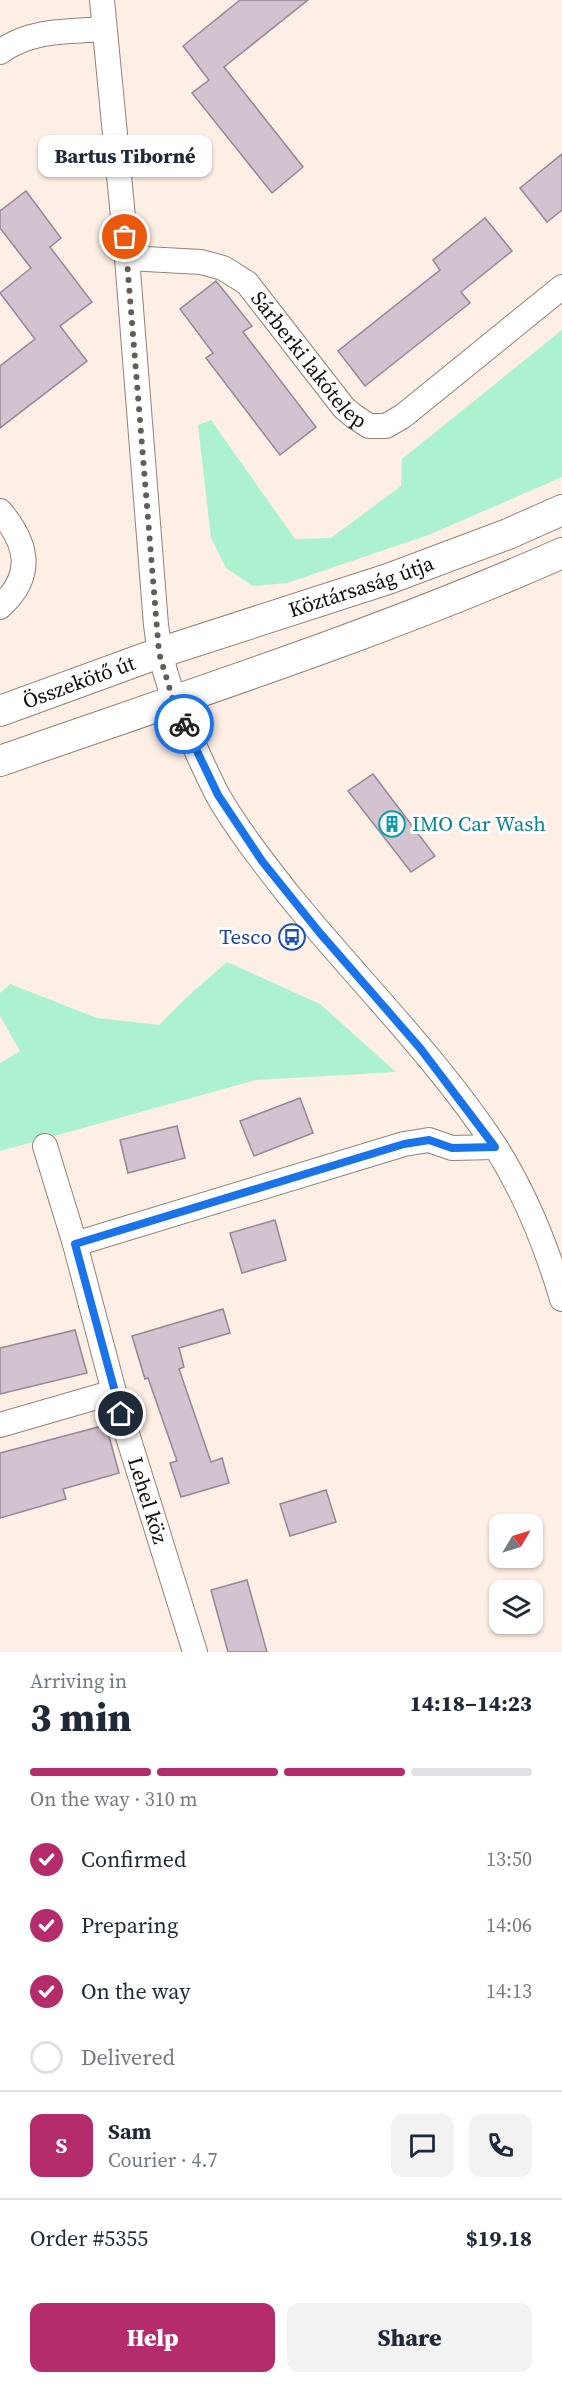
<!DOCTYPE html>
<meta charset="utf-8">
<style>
body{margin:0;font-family:"Source Serif 4",serif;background:#f2f2f3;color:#1f2937;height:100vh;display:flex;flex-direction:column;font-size:22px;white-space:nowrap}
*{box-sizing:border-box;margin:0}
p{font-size:20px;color:#747a83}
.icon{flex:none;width:33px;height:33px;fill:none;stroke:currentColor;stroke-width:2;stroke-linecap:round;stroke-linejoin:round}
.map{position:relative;height:1652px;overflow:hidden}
.drawer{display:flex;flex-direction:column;background:#fff;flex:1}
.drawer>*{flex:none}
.needle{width:39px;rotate:52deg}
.buttons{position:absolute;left:489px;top:1514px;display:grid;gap:12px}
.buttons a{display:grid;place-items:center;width:54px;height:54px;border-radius:12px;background:#fff;box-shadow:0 2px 4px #0004;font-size:30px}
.pin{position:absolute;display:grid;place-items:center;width:51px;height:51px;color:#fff;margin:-26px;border:3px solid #fff;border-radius:50%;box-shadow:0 2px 6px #0007}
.courier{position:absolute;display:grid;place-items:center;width:60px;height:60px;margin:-30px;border:4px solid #1a73e8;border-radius:50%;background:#fff;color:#222;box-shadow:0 2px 8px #0007}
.bubble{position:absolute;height:42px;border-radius:12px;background:#fff;box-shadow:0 2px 4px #0004;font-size:20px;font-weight:800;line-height:42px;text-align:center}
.headline em{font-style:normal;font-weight:800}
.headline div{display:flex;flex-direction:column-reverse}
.headline{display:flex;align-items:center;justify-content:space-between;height:102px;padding:0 30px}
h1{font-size:39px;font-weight:800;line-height:45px}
.bar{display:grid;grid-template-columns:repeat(4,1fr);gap:9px 6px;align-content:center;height:72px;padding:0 30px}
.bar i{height:8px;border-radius:4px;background:#e0e1e3}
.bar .active{background:#b42c6c}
.bar p{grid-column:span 4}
.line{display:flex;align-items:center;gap:15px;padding:0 30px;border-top:2px solid #e0e1e3}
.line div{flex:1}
.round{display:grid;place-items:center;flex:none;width:63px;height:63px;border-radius:12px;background:#f2f2f3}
ol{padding:0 30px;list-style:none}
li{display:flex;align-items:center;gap:18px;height:66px}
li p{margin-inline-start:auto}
li .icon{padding:6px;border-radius:50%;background:#b42c6c;color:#fff;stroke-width:4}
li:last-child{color:#747a83}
li i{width:33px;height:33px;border:3px solid #e0e1e3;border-radius:50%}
.button{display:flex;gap:12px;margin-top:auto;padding:12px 30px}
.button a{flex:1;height:69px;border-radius:12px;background:#b42c6c;color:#fff;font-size:24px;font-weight:800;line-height:69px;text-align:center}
.button a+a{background:#f2f2f3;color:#1f2937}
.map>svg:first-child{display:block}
</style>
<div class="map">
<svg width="562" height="1652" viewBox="0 0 562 1652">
<rect width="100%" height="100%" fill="#fdefe5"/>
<!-- green -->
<g fill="#acf1d0">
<path d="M 562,330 L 562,477 L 431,534 L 287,583 L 253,586 L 226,568 L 211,538 L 198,425 L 211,420 L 295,539 L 331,538 L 401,486 L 402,459 Z"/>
<path d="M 227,962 L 320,1004 L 396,1072 L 256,1080 L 0,1151 L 0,1063 L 20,1051 L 0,1016 L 0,993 L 10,984 L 97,1018 L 159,1025 L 187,997 Z"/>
</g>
<!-- building -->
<g fill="#d3c3d0" stroke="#968794" stroke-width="1.5">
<path d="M 240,0 L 308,0 L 224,67 L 303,167 L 272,193 L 192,93 L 209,80 L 183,46 Z"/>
<path d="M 562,154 L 562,210 L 547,222 L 520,188 Z"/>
<path d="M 26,191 L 61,238 L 50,247 L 92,302 L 60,326 L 87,361 L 0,428 L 0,366 L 35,339 L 0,293 L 31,268 L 0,228 L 0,211 Z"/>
<path d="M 485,218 L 512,251 L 461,292 L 470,303 L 365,386 L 338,351 L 440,270 L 433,260 Z"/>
<path d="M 216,281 L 252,326 L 243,332 L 316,427 L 280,455 L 206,358 L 213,353 L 180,309 Z"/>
<path d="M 373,774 L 435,856 L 411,872 L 348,791 Z"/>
<path d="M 300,1098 L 313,1133 L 254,1156 L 240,1121 Z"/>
<path d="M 177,1126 L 185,1158 L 128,1173 L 120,1140 Z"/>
<path d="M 275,1220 L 286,1260 L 242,1273 L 230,1233 Z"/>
<path d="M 223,1309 L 230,1333 L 179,1348 L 184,1367 L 179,1369 L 211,1462 L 222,1458 L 229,1483 L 181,1497 L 170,1463 L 177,1461 L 148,1378 L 145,1379 L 132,1336 Z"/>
<path d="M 75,1330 L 87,1373 L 0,1394 L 0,1348 Z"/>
<path d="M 106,1425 L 119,1473 L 63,1489 L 66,1499 L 0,1518 L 0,1453 Z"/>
<path d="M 326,1490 L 336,1522 L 290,1536 L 280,1504 Z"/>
<path d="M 247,1580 L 267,1652 L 228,1652 L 211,1590 Z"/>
</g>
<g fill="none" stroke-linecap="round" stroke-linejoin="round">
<!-- minor casing -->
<g stroke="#928277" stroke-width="26">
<g id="minor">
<path d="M 102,0 L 127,258 L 156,625 C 161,669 175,705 194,745 C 201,761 209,778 217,794 C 237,829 263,862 288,894 C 356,978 435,1055 495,1146 C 525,1193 546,1245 562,1299"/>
<path d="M 0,52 C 31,29 67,32 104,29"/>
<path id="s1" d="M 127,258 L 201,262 L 223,268 L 247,283 L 344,408 L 355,417 L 369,426 L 386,426 L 403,416 L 562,287"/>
<path d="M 0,511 C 28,544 35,575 0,607"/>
<path id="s2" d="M 45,1146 L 75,1244 L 114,1392 L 195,1652"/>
<path d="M 75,1244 L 404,1144 L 429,1140 L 452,1148 L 495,1147"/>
<path d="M 0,1425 L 114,1392"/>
</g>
</g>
<!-- tertiary casing -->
<g stroke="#928277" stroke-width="32">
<g id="tertiary">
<path id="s3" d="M 0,711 L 159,653 L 388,579 L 508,534 L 562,510"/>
<path d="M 0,761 C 188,695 380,634 562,553"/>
</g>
</g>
<!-- minor -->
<use href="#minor" stroke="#fff" stroke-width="24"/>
<!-- tertiary -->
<use href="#tertiary" stroke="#fff" stroke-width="30"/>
</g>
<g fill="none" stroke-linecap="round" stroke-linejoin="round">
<!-- done -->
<path stroke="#645c56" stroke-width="6" stroke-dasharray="0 10.8" d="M 125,237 L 159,653 L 173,700 L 184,724"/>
<!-- route -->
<path stroke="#1a73e8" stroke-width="8" d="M 121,1414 L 75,1244 L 404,1144 L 429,1140 L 452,1148 L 495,1147 L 420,1048 L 319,932 L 262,861 L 218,795 L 184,724"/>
</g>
<!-- icons -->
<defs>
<g id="building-ring" transform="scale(1.35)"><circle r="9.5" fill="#fff" stroke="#0f9aa8" stroke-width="1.5"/><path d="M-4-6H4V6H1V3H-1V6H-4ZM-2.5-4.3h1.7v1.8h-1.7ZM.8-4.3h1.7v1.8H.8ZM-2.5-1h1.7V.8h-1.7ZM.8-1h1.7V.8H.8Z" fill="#0f9aa8"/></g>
<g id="bus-ring" transform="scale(1.35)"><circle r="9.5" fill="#fff" stroke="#1a4fb4" stroke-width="1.5"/><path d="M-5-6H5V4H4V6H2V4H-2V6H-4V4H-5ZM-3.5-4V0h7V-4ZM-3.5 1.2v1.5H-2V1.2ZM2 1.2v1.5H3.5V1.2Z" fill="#1a4fb4"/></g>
</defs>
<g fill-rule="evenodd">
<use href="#building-ring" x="392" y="824"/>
<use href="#bus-ring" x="292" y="937"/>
</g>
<g text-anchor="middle" stroke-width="6" stroke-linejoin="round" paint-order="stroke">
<!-- street labels -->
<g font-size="21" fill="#120d09" stroke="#fff">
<text dy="7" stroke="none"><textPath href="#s1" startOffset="224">Sárberki lakótelep</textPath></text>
<text dy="7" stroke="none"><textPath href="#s3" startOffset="382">Köztársaság útja</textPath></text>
<text dy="7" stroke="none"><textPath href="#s3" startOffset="84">Összekötő út</textPath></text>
<text dy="7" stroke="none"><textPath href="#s2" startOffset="369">Lehel köz</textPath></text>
</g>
<!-- culture labels -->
<g font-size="21" fill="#0d838f" stroke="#fff" text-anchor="start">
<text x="412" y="831">IMO Car Wash</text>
</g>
<!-- transit labels -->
<g font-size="21" fill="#164399" stroke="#fff" text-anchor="end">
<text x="272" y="944">Tesco</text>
</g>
</g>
</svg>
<div class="buttons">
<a><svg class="needle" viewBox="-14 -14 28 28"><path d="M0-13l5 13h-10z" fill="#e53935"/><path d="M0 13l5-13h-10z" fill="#747a83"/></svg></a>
<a><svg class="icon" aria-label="layers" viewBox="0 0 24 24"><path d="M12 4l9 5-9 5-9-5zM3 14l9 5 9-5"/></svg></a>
</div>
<div class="pin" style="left:125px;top:237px;background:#ea580c"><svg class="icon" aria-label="bag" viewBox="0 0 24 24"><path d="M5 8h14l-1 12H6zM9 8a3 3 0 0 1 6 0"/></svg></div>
<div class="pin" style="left:121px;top:1414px;background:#1f2937"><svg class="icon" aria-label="home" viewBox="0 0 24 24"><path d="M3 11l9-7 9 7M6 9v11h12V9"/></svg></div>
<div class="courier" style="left:184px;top:724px"><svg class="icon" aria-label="bike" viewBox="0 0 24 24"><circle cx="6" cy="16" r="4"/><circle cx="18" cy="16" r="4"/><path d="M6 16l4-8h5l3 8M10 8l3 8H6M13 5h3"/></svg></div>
<div class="bubble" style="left:38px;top:135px;width:174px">Bartus Tiborné</div>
</div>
<section class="drawer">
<div class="headline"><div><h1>3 min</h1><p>Arriving in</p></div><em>14:18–14:23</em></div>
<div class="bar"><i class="active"></i><i class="active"></i><i class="active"></i><i></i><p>On the way · 310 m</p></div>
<ol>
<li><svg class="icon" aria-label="check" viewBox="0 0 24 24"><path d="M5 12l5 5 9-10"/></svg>Confirmed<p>13:50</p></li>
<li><svg class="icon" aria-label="check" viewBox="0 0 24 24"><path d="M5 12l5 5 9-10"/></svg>Preparing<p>14:06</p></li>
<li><svg class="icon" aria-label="check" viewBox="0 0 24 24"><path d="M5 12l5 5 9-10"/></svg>On the way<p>14:13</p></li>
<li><i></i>Delivered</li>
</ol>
<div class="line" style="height:108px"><b class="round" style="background:#b42c6c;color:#fff">S</b><div><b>Sam</b><p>Courier · 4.7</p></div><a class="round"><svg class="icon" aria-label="chat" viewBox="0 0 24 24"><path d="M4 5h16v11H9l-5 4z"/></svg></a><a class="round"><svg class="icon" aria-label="phone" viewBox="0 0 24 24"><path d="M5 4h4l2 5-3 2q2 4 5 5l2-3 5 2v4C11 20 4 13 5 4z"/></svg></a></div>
<div class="line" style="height:78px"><div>Order #5355</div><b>$19.18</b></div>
<div class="button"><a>Help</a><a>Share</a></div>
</section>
